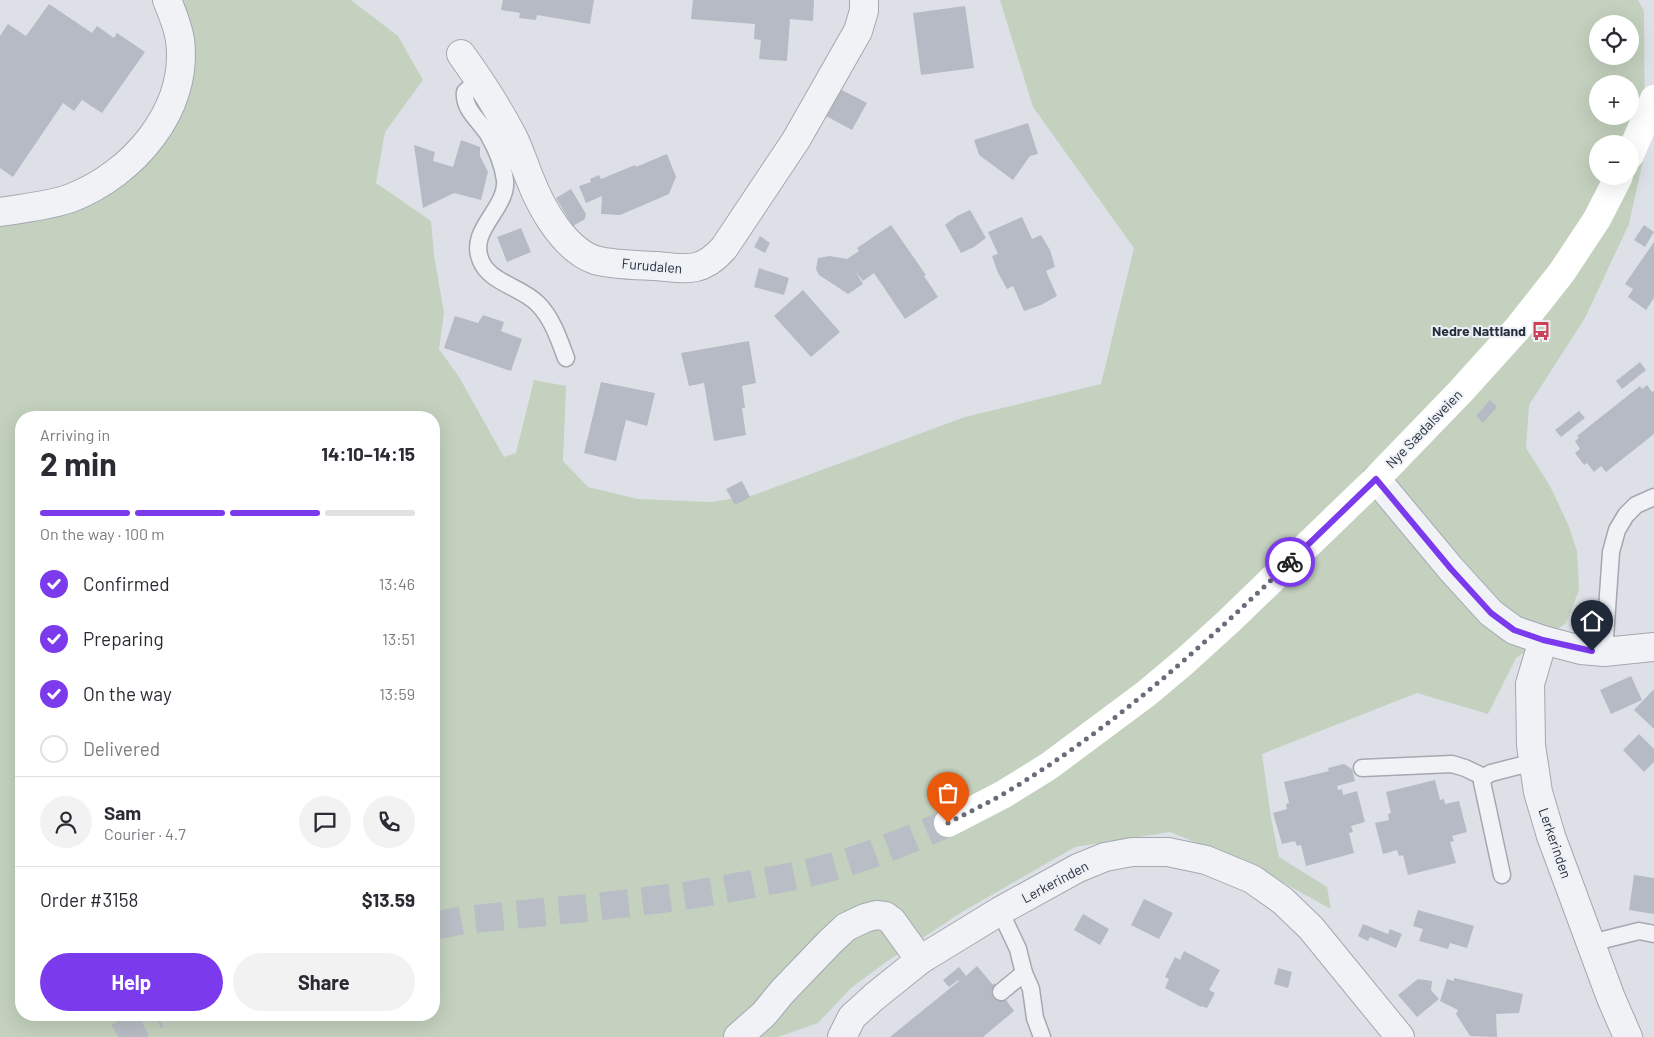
<!DOCTYPE html>
<meta charset="utf-8">
<style>
body{margin:0;font-family:Barlow,sans-serif;background:#f2f2f3;color:#2b2b33;height:100vh;display:flex;flex-direction:column;font-size:19px;white-space:nowrap}
*{box-sizing:border-box;margin:0}
p{font-size:16px;color:#7c7c81}
.icon{flex:none;width:28px;height:28px;fill:none;stroke:currentColor;stroke-width:2;stroke-linecap:round;stroke-linejoin:round}
.map{position:relative;flex:1;overflow:hidden}
.panel{position:absolute;left:15px;top:411px;width:425px;height:610px;display:flex;flex-direction:column;background:#fff;border-radius:20px;box-shadow:0 5px 20px #0002}
.panel>*{flex:none}
.controls{position:absolute;left:1589px;top:15px;display:grid;gap:10px}
.controls a{display:grid;place-items:center;width:50px;height:50px;border-radius:50%;background:#fff;box-shadow:0 5px 20px #0002;font-size:25px}
.pin{position:absolute;display:grid;place-items:center;width:42px;height:42px;color:#fff;margin:-51px -21px;border-radius:50% 50% 50% 0;rotate:-45deg;box-shadow:0 0 5px #0007}
.pin .icon{rotate:45deg}
.courier{position:absolute;display:grid;place-items:center;width:50px;height:50px;margin:-25px;border:4px solid #7c3aed;border-radius:50%;background:#fff;color:#222;box-shadow:0 1px 6px #0007}
.head em{font-style:normal;font-weight:700}
.head div{display:flex;flex-direction:column-reverse}
.head{display:flex;align-items:center;justify-content:space-between;height:85px;padding:0 25px}
h1{font-size:32px;font-weight:700;line-height:38px}
.bar{display:grid;grid-template-columns:repeat(4,1fr);gap:8px 5px;align-content:center;height:60px;padding:0 25px}
.bar i{height:6px;border-radius:4px;background:#e1e1e2}
.bar .selected{background:#7c3aed}
.bar p{grid-column:span 4}
.line{display:flex;align-items:center;gap:12px;padding:0 25px;border-top:1px solid #e1e1e2}
.line div{flex:1}
.round{display:grid;place-items:center;flex:none;width:52px;height:52px;border-radius:26px;background:#f2f2f3}
ol{padding:0 25px;list-style:none}
li{display:flex;align-items:center;gap:15px;height:55px}
li p{margin-inline-start:auto}
li .icon{padding:5px;border-radius:50%;background:#7c3aed;color:#fff;stroke-width:4}
li:last-child{color:#7c7c81}
li i{width:28px;height:28px;border:2px solid #e1e1e2;border-radius:50%}
.button{display:flex;gap:10px;margin-top:auto;padding:10px 25px}
.button a{flex:1;height:58px;border-radius:30px;background:#7c3aed;color:#fff;font-size:20px;font-weight:700;line-height:58px;text-align:center}
.button a+a{background:#f2f2f3;color:#2b2b33}
.map>svg:first-child{display:block}
</style>
<div class="map">
<svg width="1654" height="1037" viewBox="0 0 1654 1037">
<rect width="100%" height="100%" fill="#dde1e7"/>
<!-- green -->
<path fill="#c3d1be" fill-rule="evenodd" d="M 181,0 L 351,0 L 398,36 L 423,80 L 385,132 L 376,183 L 431,221 L 434,255 L 444,313 L 439,349 L 459,377 L 504,457 L 516,453 L 534,380 L 566,386 L 563,461 L 588,487 L 638,499 L 711,502 L 754,495 L 965,417 L 1101,384 L 1134,248 L 1033,107 L 1000,0 L 1638,0 L 1644,11 L 1645,152 L 1629,224 L 1585,318 L 1529,405 L 1526,448 L 1550,486 L 1568,524 L 1577,551 L 1579,590 L 1566,623 L 1516,658 L 1488,714 L 1417,693 L 1262,754 L 1271,818 L 1279,857 L 1327,887 L 1331,909 L 1249,864 L 1170,832 L 1075,847 L 962,912 L 886,962 L 851,988 L 818,1023 L 778,1037 L 0,1037 L 0,210 L 32,209 L 157,150 ZM 1598,24 L 1630,24 L 1630,56 L 1598,56 ZM 1598,84 L 1630,84 L 1630,116 L 1598,116 ZM 1598,144 L 1630,144 L 1630,176 L 1598,176 ZM 21,418 L 434,418 L 434,1015 L 21,1015 Z"/>
<!-- building -->
<g fill="#b5bac4">
<path d="M 503,0 L 594,0 L 590,24 L 537,15 L 536,20 L 519,18 L 520,13 L 501,10 Z"/>
<path d="M 693,0 L 814,0 L 813,21 L 790,19 L 787,61 L 759,59 L 761,40 L 754,39 L 755,24 L 691,19 Z"/>
<path d="M 49,4 L 92,33 L 97,26 L 114,38 L 117,33 L 145,52 L 102,113 L 82,100 L 74,111 L 63,103 L 13,177 L 0,168 L 0,36 L 8,24 L 26,36 Z"/>
<path d="M 965,6 L 974,68 L 921,75 L 913,13 Z"/>
<path d="M 840,89 L 867,103 L 852,130 L 826,116 Z"/>
<path d="M 1028,123 L 1038,154 L 1030,156 L 1013,180 L 979,155 L 974,140 Z"/>
<path d="M 461,140 L 480,147 L 480,156 L 488,172 L 481,200 L 454,193 L 423,208 L 414,145 L 435,152 L 433,161 L 453,167 Z"/>
<path d="M 667,154 L 676,177 L 669,194 L 620,215 L 601,214 L 602,196 L 586,203 L 579,186 L 591,182 L 590,179 L 599,175 L 601,179 L 635,165 L 636,167 Z"/>
<path d="M 571,189 L 586,214 L 585,219 L 573,226 L 556,198 Z"/>
<path d="M 970,210 L 986,238 L 974,247 L 961,253 L 945,225 L 957,216 Z"/>
<path d="M 1022,217 L 1032,239 L 1041,235 L 1050,250 L 1055,267 L 1046,271 L 1057,296 L 1041,305 L 1024,311 L 1013,286 L 1007,289 L 998,273 L 992,256 L 998,254 L 988,232 Z"/>
<path d="M 891,225 L 926,275 L 924,276 L 938,297 L 905,319 L 874,273 L 863,281 L 855,271 L 863,284 L 848,294 L 819,275 L 816,269 L 818,258 L 830,256 L 847,259 L 859,251 L 857,248 Z"/>
<path d="M 1644,225 L 1654,232 L 1645,247 L 1634,240 Z"/>
<path d="M 521,228 L 531,252 L 507,262 L 497,237 Z"/>
<path d="M 760,236 L 770,243 L 765,253 L 754,247 Z"/>
<path d="M 1654,242 L 1654,298 L 1646,310 L 1628,297 L 1633,289 L 1625,284 Z"/>
<path d="M 759,268 L 789,278 L 784,295 L 754,287 Z"/>
<path d="M 803,290 L 840,332 L 811,357 L 774,316 Z"/>
<path d="M 483,315 L 504,322 L 501,331 L 522,339 L 511,371 L 444,348 L 455,316 L 478,323 Z"/>
<path d="M 749,341 L 756,383 L 742,386 L 745,408 L 742,408 L 746,435 L 714,441 L 704,383 L 689,386 L 681,353 Z"/>
<path d="M 1640,362 L 1646,370 L 1622,389 L 1616,381 Z"/>
<path d="M 601,382 L 655,393 L 647,426 L 626,420 L 616,461 L 584,453 Z"/>
<path d="M 1647,385 L 1652,392 L 1654,391 L 1654,434 L 1606,472 L 1601,466 L 1594,472 L 1587,463 L 1584,465 L 1575,453 L 1580,449 L 1575,441 L 1579,438 L 1577,436 L 1640,386 L 1642,389 Z"/>
<path d="M 1490,400 L 1497,407 L 1483,423 L 1476,416 Z"/>
<path d="M 1579,411 L 1585,418 L 1561,437 L 1555,430 Z"/>
<path d="M 742,481 L 750,497 L 735,505 L 726,489 Z"/>
<path d="M 1631,676 L 1642,700 L 1611,714 L 1600,690 Z"/>
<path d="M 1654,689 L 1654,729 L 1634,710 Z"/>
<path d="M 1639,734 L 1654,749 L 1654,762 L 1644,772 L 1623,750 Z"/>
<path d="M 1344,764 L 1352,769 L 1355,781 L 1337,786 L 1338,790 L 1342,789 L 1343,795 L 1357,791 L 1365,822 L 1351,826 L 1353,832 L 1349,833 L 1354,853 L 1306,866 L 1301,845 L 1297,846 L 1295,841 L 1282,844 L 1273,813 L 1287,809 L 1286,804 L 1289,803 L 1284,782 L 1329,771 L 1328,768 Z"/>
<path d="M 1435,780 L 1440,800 L 1444,799 L 1445,804 L 1459,801 L 1467,832 L 1452,836 L 1454,841 L 1450,842 L 1456,863 L 1408,875 L 1403,855 L 1399,856 L 1397,850 L 1383,854 L 1375,823 L 1389,820 L 1388,814 L 1391,813 L 1386,792 Z"/>
<path d="M 1634,875 L 1654,878 L 1654,914 L 1629,910 Z"/>
<path d="M 1144,899 L 1173,913 L 1159,939 L 1131,925 Z"/>
<path d="M 1418,910 L 1474,926 L 1467,948 L 1450,943 L 1448,949 L 1419,941 L 1423,929 L 1413,926 Z"/>
<path d="M 1083,914 L 1109,929 L 1100,945 L 1074,930 Z"/>
<path d="M 1363,924 L 1388,934 L 1390,929 L 1402,934 L 1396,948 L 1370,937 L 1368,941 L 1358,936 Z"/>
<path d="M 1184,951 L 1220,970 L 1209,990 L 1215,993 L 1207,1008 L 1201,1006 L 1201,1007 L 1165,988 L 1169,979 L 1165,977 L 1175,957 L 1180,960 Z"/>
<path d="M 977,966 L 993,985 L 994,983 L 1014,1011 L 983,1037 L 890,1037 L 959,981 L 958,980 L 949,987 L 943,980 L 959,967 L 966,976 Z"/>
<path d="M 1278,968 L 1292,972 L 1288,988 L 1274,984 Z"/>
<path d="M 1454,978 L 1523,994 L 1519,1013 L 1496,1014 L 1497,1037 L 1470,1036 L 1456,1014 L 1458,1010 L 1440,1001 L 1447,979 L 1454,981 Z"/>
<path d="M 1418,979 L 1432,981 L 1431,990 L 1439,999 L 1417,1017 L 1398,995 Z"/>
</g>
<g fill="none" stroke-linecap="round" stroke-linejoin="round">
<!-- secondary-tunnel -->
<g stroke="#b9bdc5" stroke-width="28" stroke-dasharray="28 14" stroke-linecap="butt">
<path d="M 434,926 L 464,920 C 561,910 660,903 757,883 C 786,878 817,872 845,863 C 880,852 914,838 948,823"/>
<path d="M 118,1037 L 157,1015"/>
</g>
<!-- lane casing -->
<g stroke="#a3a8b1" stroke-width="19">
<g id="lane">
<path d="M 479,79 L 465,92 C 463,109 479,120 488,134 C 496,148 503,164 505,180 C 508,209 467,230 481,261 C 490,283 522,287 538,304 C 552,318 559,339 566,358"/>
<path d="M 1604,652 L 1611,552 L 1617,530 L 1626,515 L 1636,505 L 1654,497"/>
<path d="M 1362,768 L 1452,764 L 1465,768 L 1484,777"/>
<path d="M 1502,875 L 1482,782 L 1484,777 L 1491,773 L 1534,762"/>
<path d="M 1000,911 L 1018,949 L 1024,973 L 1031,989 L 1035,1018 L 1042,1037"/>
<path d="M 1591,943 L 1639,931 L 1654,934"/>
<path d="M 1001,992 L 1024,973"/>
</g>
</g>
<!-- street casing -->
<g stroke="#a3a8b1" stroke-width="30">
<g id="street">
<path d="M 461,54 C 480,80 498,108 513,137 C 520,151 524,165 530,179 C 541,208 565,250 595,260 C 612,265 637,265 656,266 C 687,269 702,273 724,248 L 796,140 L 858,31 L 864,11 L 864,0"/>
<path d="M 0,212 C 23,208 49,206 71,198 C 133,174 189,110 180,40 C 178,27 172,12 167,0"/>
<path d="M 1376,479 L 1451,569 L 1491,613 L 1514,630 L 1543,640 L 1581,650 L 1604,652 L 1654,647"/>
<path d="M 1543,640 L 1530,684 L 1531,745 L 1538,792 L 1551,836 L 1611,998 L 1628,1037"/>
<path d="M 738,1037 L 764,1014 L 782,992 L 830,942 L 846,927 L 865,918 L 876,915 L 885,916 L 892,921 L 920,960"/>
<path d="M 842,1037 L 852,1017 L 874,997 L 920,960 L 1000,911 L 1078,868 L 1105,857 L 1132,852 L 1168,852 L 1206,860 L 1252,879 L 1283,901 L 1311,928 L 1400,1037"/>
</g>
</g>
<!-- lane -->
<use href="#lane" stroke="#f0f2f6" stroke-width="16"/>
<!-- street -->
<use href="#street" stroke="#f0f2f6" stroke-width="28"/>
<!-- secondary -->
<g stroke="#fff" stroke-width="28">
<path d="M 1630,155 L 1654,99"/>
<path d="M 948,823 L 1004,794 L 1049,766 L 1147,693 L 1185,661 L 1228,622 L 1376,479 L 1461,391 L 1517,329 L 1562,272 L 1597,219 L 1619,176"/>
</g>
</g>
<g fill="none" stroke-linecap="round" stroke-linejoin="round">
<!-- done -->
<path stroke="#676d79" stroke-width="5" stroke-dasharray="0 9" d="M 948,823 C 967,813 986,804 1005,793 C 1111,730 1202,647 1290,562"/>
<!-- route -->
<path stroke="#7c3aed" stroke-width="6" d="M 1290,562 L 1376,479 L 1451,569 L 1491,613 L 1514,630 L 1543,640 L 1592,651"/>
</g>
<!-- icons -->
<defs>
<g id="bus-bare" transform="scale(1.5)"><path d="M-5-6H5V4H4V6H2V4H-2V6H-4V4H-5ZM-3.5-4V0h7V-4ZM-3.5 1.2v1.5H-2V1.2ZM2 1.2v1.5H3.5V1.2Z" fill="#cd4157" stroke="#edf0f5" stroke-width="2.5" paint-order="stroke"/></g>
</defs>
<g fill-rule="evenodd">
<use href="#bus-bare" x="1541" y="331"/>
</g>
<g text-anchor="middle" stroke-width="4" stroke-linejoin="round" paint-order="stroke">
<!-- street labels -->
<g font-size="14" fill="#272f3e" stroke="#edf0f5">
<text transform="translate(652 266) rotate(5)" y="5">Furudalen</text>
<text transform="translate(1424 429) rotate(-46)" y="5">Nye Sædalsveien</text>
<text transform="translate(1555 843) rotate(71)" y="5">Lerkerinden</text>
<text transform="translate(1055 882) rotate(-28)" y="5">Lerkerinden</text>
</g>
<!-- poi labels -->
<g font-size="14" font-weight="bold" fill="#272f3e" stroke="#edf0f5" text-anchor="end">
<text x="1526" y="336">Nedre Nattland</text>
</g>
</g>
</svg>
<div class="controls">
<a><svg class="icon" aria-label="locate" viewBox="0 0 24 24"><circle cx="12" cy="12" r="6"/><path d="M12 2v4M12 18v4M2 12h4M18 12h4"/></svg></a>
<a>+</a>
<a>−</a>
</div>
<div class="pin" style="left:948px;top:823px;background:#ea580c"><svg class="icon" aria-label="bag" viewBox="0 0 24 24"><path d="M5 8h14l-1 12H6zM9 8a3 3 0 0 1 6 0"/></svg></div>
<div class="pin" style="left:1592px;top:651px;background:#1f2937"><svg class="icon" aria-label="home" viewBox="0 0 24 24"><path d="M3 11l9-7 9 7M6 9v11h12V9"/></svg></div>
<div class="courier" style="left:1290px;top:562px"><svg class="icon" aria-label="bike" viewBox="0 0 24 24"><circle cx="6" cy="16" r="4"/><circle cx="18" cy="16" r="4"/><path d="M6 16l4-8h5l3 8M10 8l3 8H6M13 5h3"/></svg></div>
<section class="panel">
<div class="head"><div><h1>2 min</h1><p>Arriving in</p></div><em>14:10–14:15</em></div>
<div class="bar"><i class="selected"></i><i class="selected"></i><i class="selected"></i><i></i><p>On the way · 100 m</p></div>
<ol>
<li><svg class="icon" aria-label="check" viewBox="0 0 24 24"><path d="M5 12l5 5 9-10"/></svg>Confirmed<p>13:46</p></li>
<li><svg class="icon" aria-label="check" viewBox="0 0 24 24"><path d="M5 12l5 5 9-10"/></svg>Preparing<p>13:51</p></li>
<li><svg class="icon" aria-label="check" viewBox="0 0 24 24"><path d="M5 12l5 5 9-10"/></svg>On the way<p>13:59</p></li>
<li><i></i>Delivered</li>
</ol>
<div class="line" style="height:90px"><a class="round"><svg class="icon" aria-label="person" viewBox="0 0 24 24"><circle cx="12" cy="8" r="4"/><path d="M4 21q1-7 8-7t8 7"/></svg></a><div><b>Sam</b><p>Courier · 4.7</p></div><a class="round"><svg class="icon" aria-label="chat" viewBox="0 0 24 24"><path d="M4 5h16v11H9l-5 4z"/></svg></a><a class="round"><svg class="icon" aria-label="phone" viewBox="0 0 24 24"><path d="M5 4h4l2 5-3 2q2 4 5 5l2-3 5 2v4C11 20 4 13 5 4z"/></svg></a></div>
<div class="line" style="height:65px"><div>Order #3158</div><b>$13.59</b></div>
<div class="button"><a>Help</a><a>Share</a></div>
</section>
</div>
